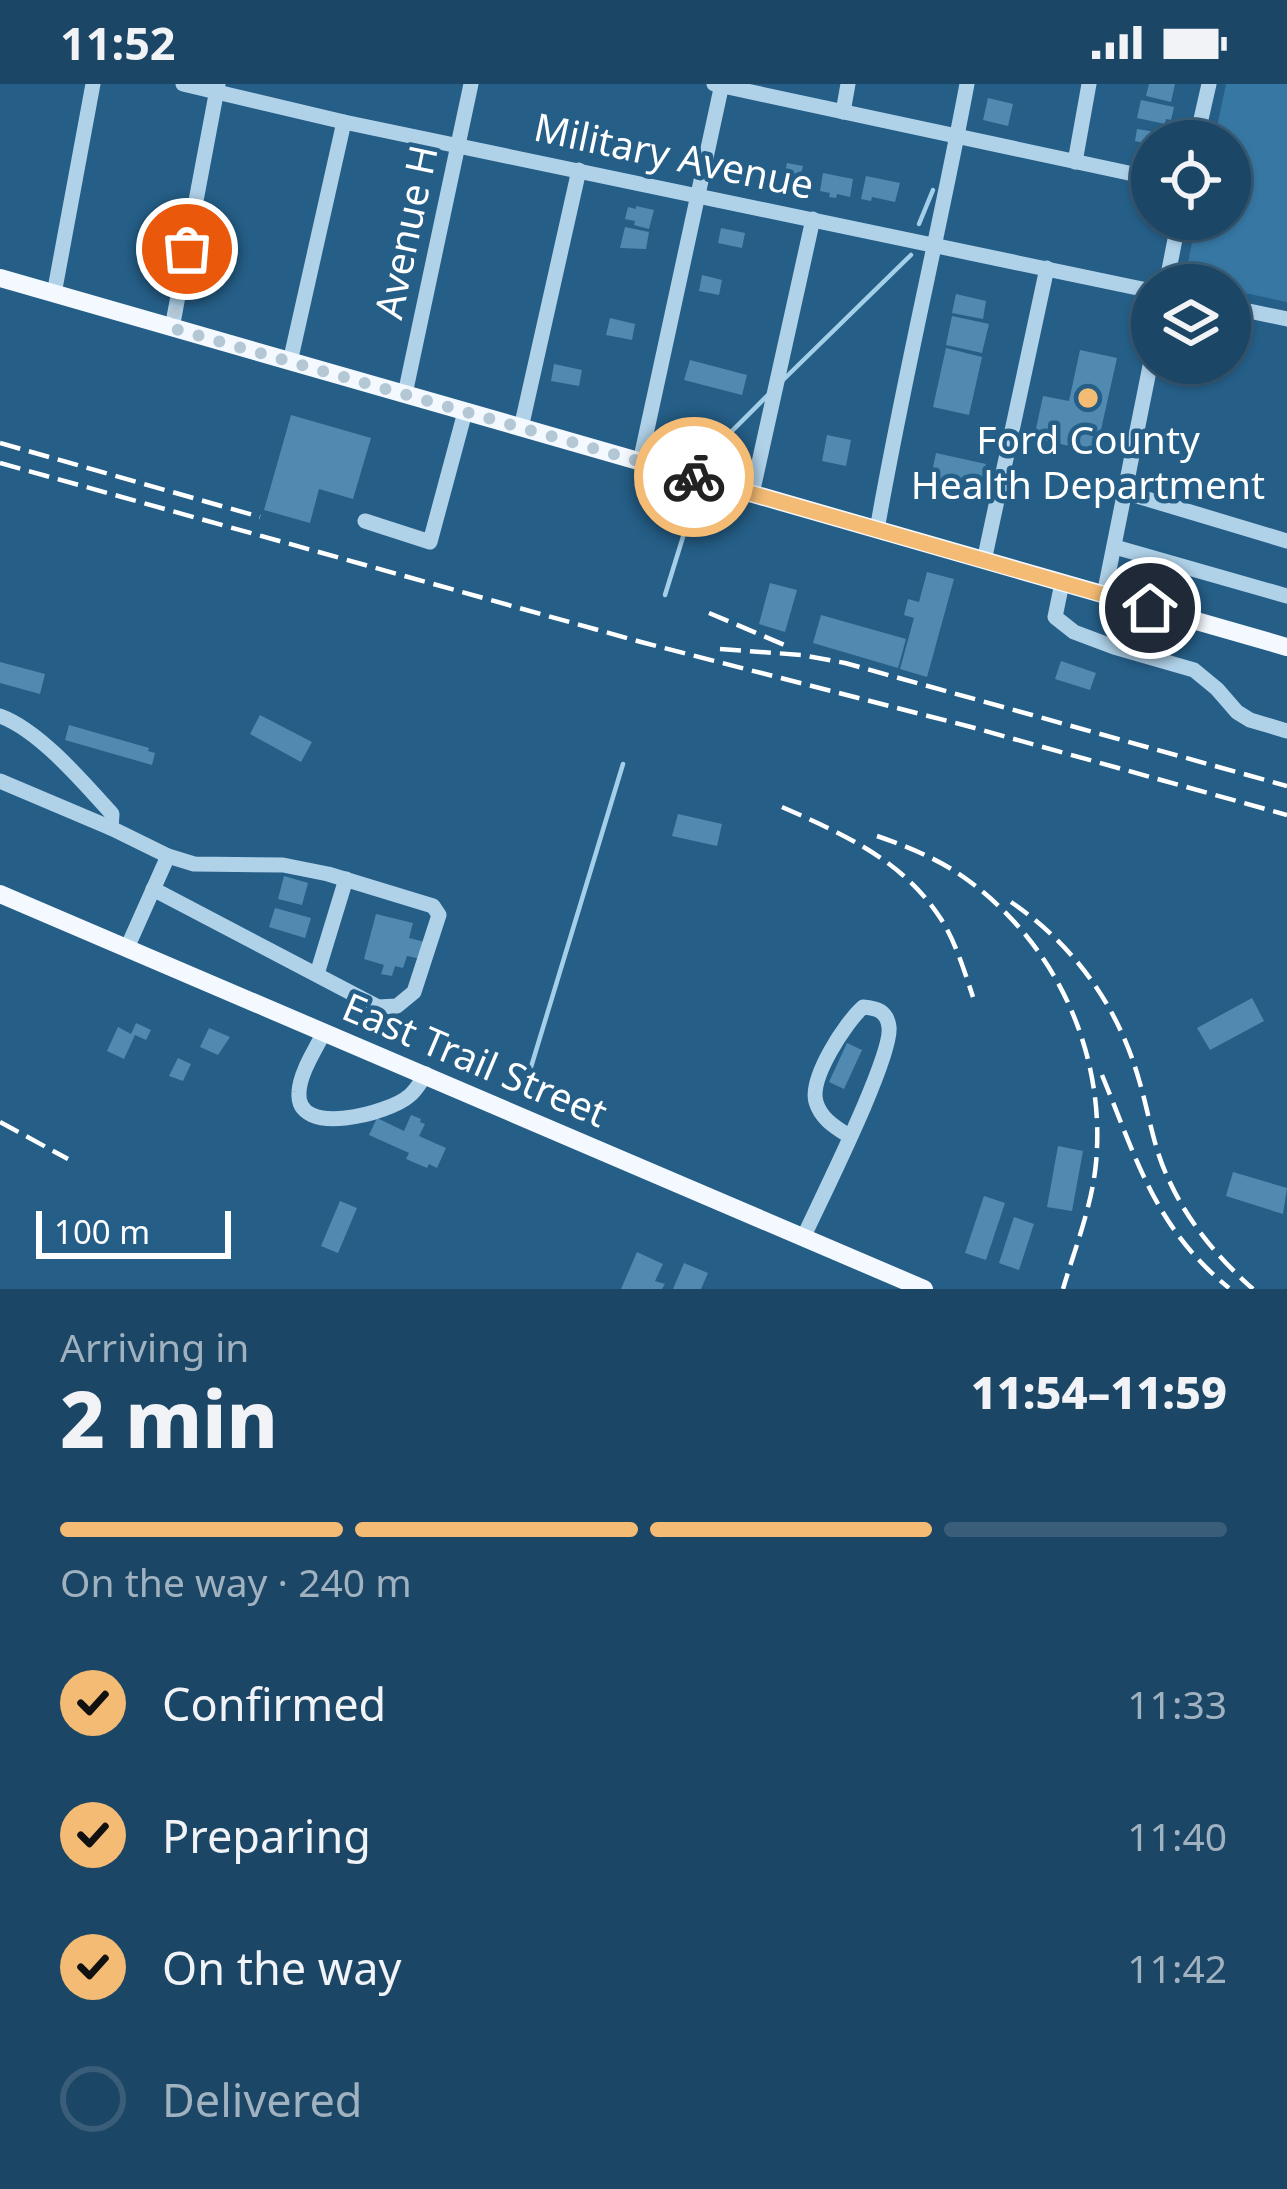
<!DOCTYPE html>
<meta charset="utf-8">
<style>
body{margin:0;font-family:"Noto Sans",sans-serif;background:#254d6b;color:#f1f3f6;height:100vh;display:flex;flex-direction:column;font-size:45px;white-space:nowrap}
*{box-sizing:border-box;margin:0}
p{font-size:39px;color:#a0b1bf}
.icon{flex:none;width:66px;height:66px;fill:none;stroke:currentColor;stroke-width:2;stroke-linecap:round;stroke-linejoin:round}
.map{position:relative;height:1205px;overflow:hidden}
.side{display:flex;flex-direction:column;background:#1c4665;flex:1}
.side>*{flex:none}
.controls{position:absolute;left:1131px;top:36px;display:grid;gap:24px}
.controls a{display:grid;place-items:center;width:120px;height:120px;border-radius:50%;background:#1c4665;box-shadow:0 3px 9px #0004,0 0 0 3px #3a5e79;font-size:60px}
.scale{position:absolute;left:36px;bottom:30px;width:195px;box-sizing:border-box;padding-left:12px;border:6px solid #fff;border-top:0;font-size:33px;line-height:42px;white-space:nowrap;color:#fff;-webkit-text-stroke:9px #255e87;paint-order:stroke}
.pin{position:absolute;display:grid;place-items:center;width:102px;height:102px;color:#fff;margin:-51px;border:6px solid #fff;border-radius:50%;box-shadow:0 3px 12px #0007}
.courier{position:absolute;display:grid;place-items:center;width:120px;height:120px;margin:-60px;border:9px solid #f3bb74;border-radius:50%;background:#fff;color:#222;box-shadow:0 3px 15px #0007}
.head em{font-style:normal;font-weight:800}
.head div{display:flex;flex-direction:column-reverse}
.head{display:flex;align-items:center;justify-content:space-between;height:204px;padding:0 60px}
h1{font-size:78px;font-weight:800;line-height:90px}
.bar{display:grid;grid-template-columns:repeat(4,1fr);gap:18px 12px;align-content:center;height:144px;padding:0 60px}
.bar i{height:15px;border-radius:9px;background:#3a5e79}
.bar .active{background:#f3bb74}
.bar p{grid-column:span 4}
ol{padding:0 60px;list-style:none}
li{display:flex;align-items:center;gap:36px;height:132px}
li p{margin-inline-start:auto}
li .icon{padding:12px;border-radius:50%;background:#f3bb74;color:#111;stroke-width:4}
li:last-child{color:#a0b1bf}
li i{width:66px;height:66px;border:6px solid #3a5e79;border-radius:50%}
.status{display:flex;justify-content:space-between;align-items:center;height:84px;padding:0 60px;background:#1c4665;direction:ltr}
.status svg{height:33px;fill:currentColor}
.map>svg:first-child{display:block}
</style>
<div class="status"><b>11:52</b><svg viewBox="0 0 49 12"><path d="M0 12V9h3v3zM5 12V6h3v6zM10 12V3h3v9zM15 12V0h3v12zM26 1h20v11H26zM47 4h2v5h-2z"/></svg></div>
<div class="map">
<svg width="1287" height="1205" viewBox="0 0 1287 1205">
<rect width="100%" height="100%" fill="#255e87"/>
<!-- green -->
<path fill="#3677a3" d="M 1226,0 L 1287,0 L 1287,218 L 1230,206 L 1230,201 L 1204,201 L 1184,197 L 1197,135 L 1230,135 L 1230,57 L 1214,57 Z"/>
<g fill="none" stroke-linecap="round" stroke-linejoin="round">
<!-- stream -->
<g stroke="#a4cfe9" stroke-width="4.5">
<path d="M 919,140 L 933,106"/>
<path d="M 782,297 L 911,171"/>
<path d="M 710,369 L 770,309"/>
<path d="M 665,511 L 691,427"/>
<path d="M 528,993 L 623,680"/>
</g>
</g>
<!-- building -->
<g fill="#518ab1">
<path d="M 1149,0 L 1175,0 L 1171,18 L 1146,12 Z"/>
<path d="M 988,14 L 1013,20 L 1008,42 L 983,36 Z"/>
<path d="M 1141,16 L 1174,23 L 1171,36 L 1166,35 L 1165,40 L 1137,34 Z"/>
<path d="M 1137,45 L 1162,49 L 1160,57 L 1152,57 L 1152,61 L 1135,57 Z"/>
<path d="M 787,79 L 803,82 L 797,107 L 782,104 Z"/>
<path d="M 823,89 L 853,95 L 850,113 L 837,110 L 836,114 L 829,113 L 830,109 L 820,107 Z"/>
<path d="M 866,92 L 900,99 L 895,118 L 872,113 L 871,117 L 861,115 Z"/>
<path d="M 636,122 L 654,126 L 649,145 L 634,141 L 635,137 L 625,135 L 628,123 L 636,125 Z"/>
<path d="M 625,143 L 649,148 L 646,165 L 620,164 Z"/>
<path d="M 721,144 L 745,149 L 742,164 L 718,159 Z"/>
<path d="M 702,191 L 722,196 L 719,211 L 699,207 Z"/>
<path d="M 956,210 L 986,217 L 983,235 L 952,229 Z"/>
<path d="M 952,232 L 989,240 L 982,269 L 946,261 Z"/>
<path d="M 610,234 L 635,240 L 632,256 L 606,251 Z"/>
<path d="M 946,264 L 982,273 L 969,331 L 933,323 Z"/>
<path d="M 1080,266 L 1117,274 L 1096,368 L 1034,354 L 1043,312 L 1069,317 Z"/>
<path d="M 690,276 L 747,291 L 742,311 L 684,296 Z"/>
<path d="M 554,280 L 582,286 L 579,302 L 551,297 Z"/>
<path d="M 291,331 L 371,354 L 353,415 L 319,405 L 310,439 L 264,426 Z"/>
<path d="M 827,351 L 851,356 L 846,382 L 822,377 Z"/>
<path d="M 936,369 L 986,380 L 979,417 L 928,407 Z"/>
<path d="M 927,488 L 954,495 L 927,593 L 900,585 L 914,534 L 904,531 L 908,515 L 919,518 Z"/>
<path d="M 770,499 L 797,506 L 785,548 L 759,540 Z"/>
<path d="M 821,531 L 906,555 L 898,584 L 813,559 Z"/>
<path d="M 1061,577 L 1096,589 L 1090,606 L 1055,595 Z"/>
<path d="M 0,578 L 45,590 L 40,610 L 0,599 Z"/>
<path d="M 260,631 L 312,658 L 301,678 L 250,650 Z"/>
<path d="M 69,641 L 149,664 L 148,667 L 155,669 L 152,681 L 65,656 Z"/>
<path d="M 678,730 L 722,740 L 717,762 L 672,752 Z"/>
<path d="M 284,792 L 308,799 L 302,821 L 278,815 Z"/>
<path d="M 275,824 L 311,834 L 305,854 L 269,843 Z"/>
<path d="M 376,830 L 413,839 L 409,854 L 425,858 L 421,875 L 407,872 L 403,884 L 395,882 L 392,892 L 381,890 L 384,881 L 364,875 Z"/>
<path d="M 1252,914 L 1264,937 L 1210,966 L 1197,944 Z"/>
<path d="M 136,939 L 151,946 L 146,956 L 135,951 L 124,975 L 107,967 L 118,943 L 131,950 Z"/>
<path d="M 209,944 L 230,953 L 218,971 L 200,963 Z"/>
<path d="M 847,959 L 862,966 L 844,1005 L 829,998 Z"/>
<path d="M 178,974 L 191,980 L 183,997 L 169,992 Z"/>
<path d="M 411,1031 L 421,1035 L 420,1038 L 425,1040 L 419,1052 L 446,1064 L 437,1084 L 429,1080 L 427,1084 L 406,1075 L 409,1069 L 369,1051 L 377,1034 L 404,1047 Z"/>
<path d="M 1058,1062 L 1083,1067 L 1072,1127 L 1047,1123 Z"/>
<path d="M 1233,1088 L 1287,1104 L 1283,1130 L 1226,1112 Z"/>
<path d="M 984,1112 L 1005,1119 L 986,1176 L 965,1169 Z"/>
<path d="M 340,1117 L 357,1124 L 338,1169 L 321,1162 Z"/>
<path d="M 1014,1133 L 1034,1140 L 1019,1186 L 999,1179 Z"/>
<path d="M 637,1168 L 663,1180 L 655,1197 L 665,1200 L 662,1205 L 621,1205 Z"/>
<path d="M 684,1179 L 708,1189 L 701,1205 L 673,1205 Z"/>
</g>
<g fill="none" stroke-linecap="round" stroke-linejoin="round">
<!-- minor -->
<g stroke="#b0d2e9" stroke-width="15">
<path d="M 183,0 L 344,38 L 1152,207"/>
<path d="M 714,0 L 1152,94"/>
<path d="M 843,28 L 848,0"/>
<path d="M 1196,57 L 1209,0"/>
<path d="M 1075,78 L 1089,0"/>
<path d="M 1166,201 L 1179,135"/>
<path d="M 54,210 L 93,0"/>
<path d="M 1230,223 L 1287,235"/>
<path d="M 172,244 L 218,0"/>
<path d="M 290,278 L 344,38"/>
<path d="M 405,310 L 471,0"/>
<path d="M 521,344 L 579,86"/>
<path d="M 640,378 L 722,0"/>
<path d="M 1127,409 L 1287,457"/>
<path d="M 752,410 L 813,135"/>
<path d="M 365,437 L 430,458 L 465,328"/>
<path d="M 877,446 C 903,296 939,149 967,0"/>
<path d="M 1115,463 L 1287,512"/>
<path d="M 984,477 L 1047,184"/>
<path d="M 1062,499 L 1055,533 L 1074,548 L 1114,563 L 1194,586 L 1217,605 L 1237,628 L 1250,636 L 1287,647"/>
<path d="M 1104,511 L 1152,272"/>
<path d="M 0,632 C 39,646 84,699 112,730 L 111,744 L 168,772 L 194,780 L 283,781 L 328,790 L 433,822 L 439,831 L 414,908 L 397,922 L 378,923 L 153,805"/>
<path d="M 0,697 L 111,744"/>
<path d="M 127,864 L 168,772"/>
<path d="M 317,890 L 346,795"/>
<path d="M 324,948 C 316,965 300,988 299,1008 C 295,1055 390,1029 409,1012 C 416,1007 421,997 426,990"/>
<path d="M 804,1152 C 820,1117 893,972 889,943 C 887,927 877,924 863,923 C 846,938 809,994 816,1018 C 821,1035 835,1043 849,1052"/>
</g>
<!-- major -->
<g stroke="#f3f9fe" stroke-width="18">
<path d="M 0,194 L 1287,563"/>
<path d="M 0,810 L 924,1205"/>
</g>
<!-- rail -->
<g stroke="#fff" stroke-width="4.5" stroke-dasharray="21 9" stroke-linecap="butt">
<path d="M 0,359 L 260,433"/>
<path d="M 0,379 L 641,558 L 971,643 L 1287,731"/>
<path d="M 709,529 L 787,562"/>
<path d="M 720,565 L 802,571 L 845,579 L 1287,702"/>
<path d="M 782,723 C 843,750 903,776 941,835 C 956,859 964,886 973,913"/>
<path d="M 877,752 C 909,763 941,776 969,797 C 1057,862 1106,970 1096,1079 C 1092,1122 1075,1164 1063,1205"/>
<path d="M 1011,818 C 1074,861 1118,922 1139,996 C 1149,1029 1153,1063 1168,1094 C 1187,1137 1218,1174 1253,1205"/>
<path d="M 1102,991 C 1137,1076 1155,1144 1229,1204"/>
<path d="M 0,1038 L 68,1075"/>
</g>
</g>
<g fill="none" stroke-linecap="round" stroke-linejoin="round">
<!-- done -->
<path stroke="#b3c7d5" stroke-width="12" stroke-dasharray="0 21.6" d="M 187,165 L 172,244 L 694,393"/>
<!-- route -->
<path stroke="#f3bb74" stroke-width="15" d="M 694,393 L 1150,524"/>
</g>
<!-- markers -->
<circle fill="#f3bb74" stroke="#255e87" stroke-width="4.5" cx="1088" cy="314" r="12"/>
<g text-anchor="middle" stroke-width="9" stroke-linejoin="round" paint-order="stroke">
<!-- street labels -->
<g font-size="39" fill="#fff" stroke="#255e87">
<text transform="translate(674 72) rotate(12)" y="14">Military Avenue</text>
<text transform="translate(406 148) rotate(-78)" y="14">Avenue H</text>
<text transform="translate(475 976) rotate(23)" y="14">East Trail Street</text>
</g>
<!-- poi labels -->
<g font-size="39" fill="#fff" stroke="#255e87">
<text x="1088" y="370">Ford County<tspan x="1088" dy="45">Health Department</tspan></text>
</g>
</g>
</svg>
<div class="controls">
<a><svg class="icon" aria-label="locate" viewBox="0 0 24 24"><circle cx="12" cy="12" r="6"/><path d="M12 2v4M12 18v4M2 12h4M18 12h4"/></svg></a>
<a><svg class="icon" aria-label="layers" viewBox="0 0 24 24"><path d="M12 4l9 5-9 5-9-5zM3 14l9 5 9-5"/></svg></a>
</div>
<div class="scale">100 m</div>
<div class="pin" style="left:187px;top:165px;background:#ea580c"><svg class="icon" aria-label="bag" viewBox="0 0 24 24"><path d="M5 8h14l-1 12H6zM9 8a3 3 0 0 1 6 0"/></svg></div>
<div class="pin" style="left:1150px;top:524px;background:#1f2937"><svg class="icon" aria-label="home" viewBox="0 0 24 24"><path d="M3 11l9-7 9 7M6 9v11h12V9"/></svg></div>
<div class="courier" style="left:694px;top:393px"><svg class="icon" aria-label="bike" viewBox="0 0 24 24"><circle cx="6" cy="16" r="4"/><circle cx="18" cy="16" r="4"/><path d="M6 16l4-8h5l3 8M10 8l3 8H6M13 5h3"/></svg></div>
</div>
<section class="side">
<div class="head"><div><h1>2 min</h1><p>Arriving in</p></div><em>11:54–11:59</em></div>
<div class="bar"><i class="active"></i><i class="active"></i><i class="active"></i><i></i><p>On the way · 240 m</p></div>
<ol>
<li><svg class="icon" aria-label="check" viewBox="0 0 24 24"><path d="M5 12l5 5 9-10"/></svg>Confirmed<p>11:33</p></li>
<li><svg class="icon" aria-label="check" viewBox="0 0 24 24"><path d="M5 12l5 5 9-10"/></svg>Preparing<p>11:40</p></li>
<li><svg class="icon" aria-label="check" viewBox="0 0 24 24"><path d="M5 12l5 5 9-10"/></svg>On the way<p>11:42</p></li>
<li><i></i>Delivered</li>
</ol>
</section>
